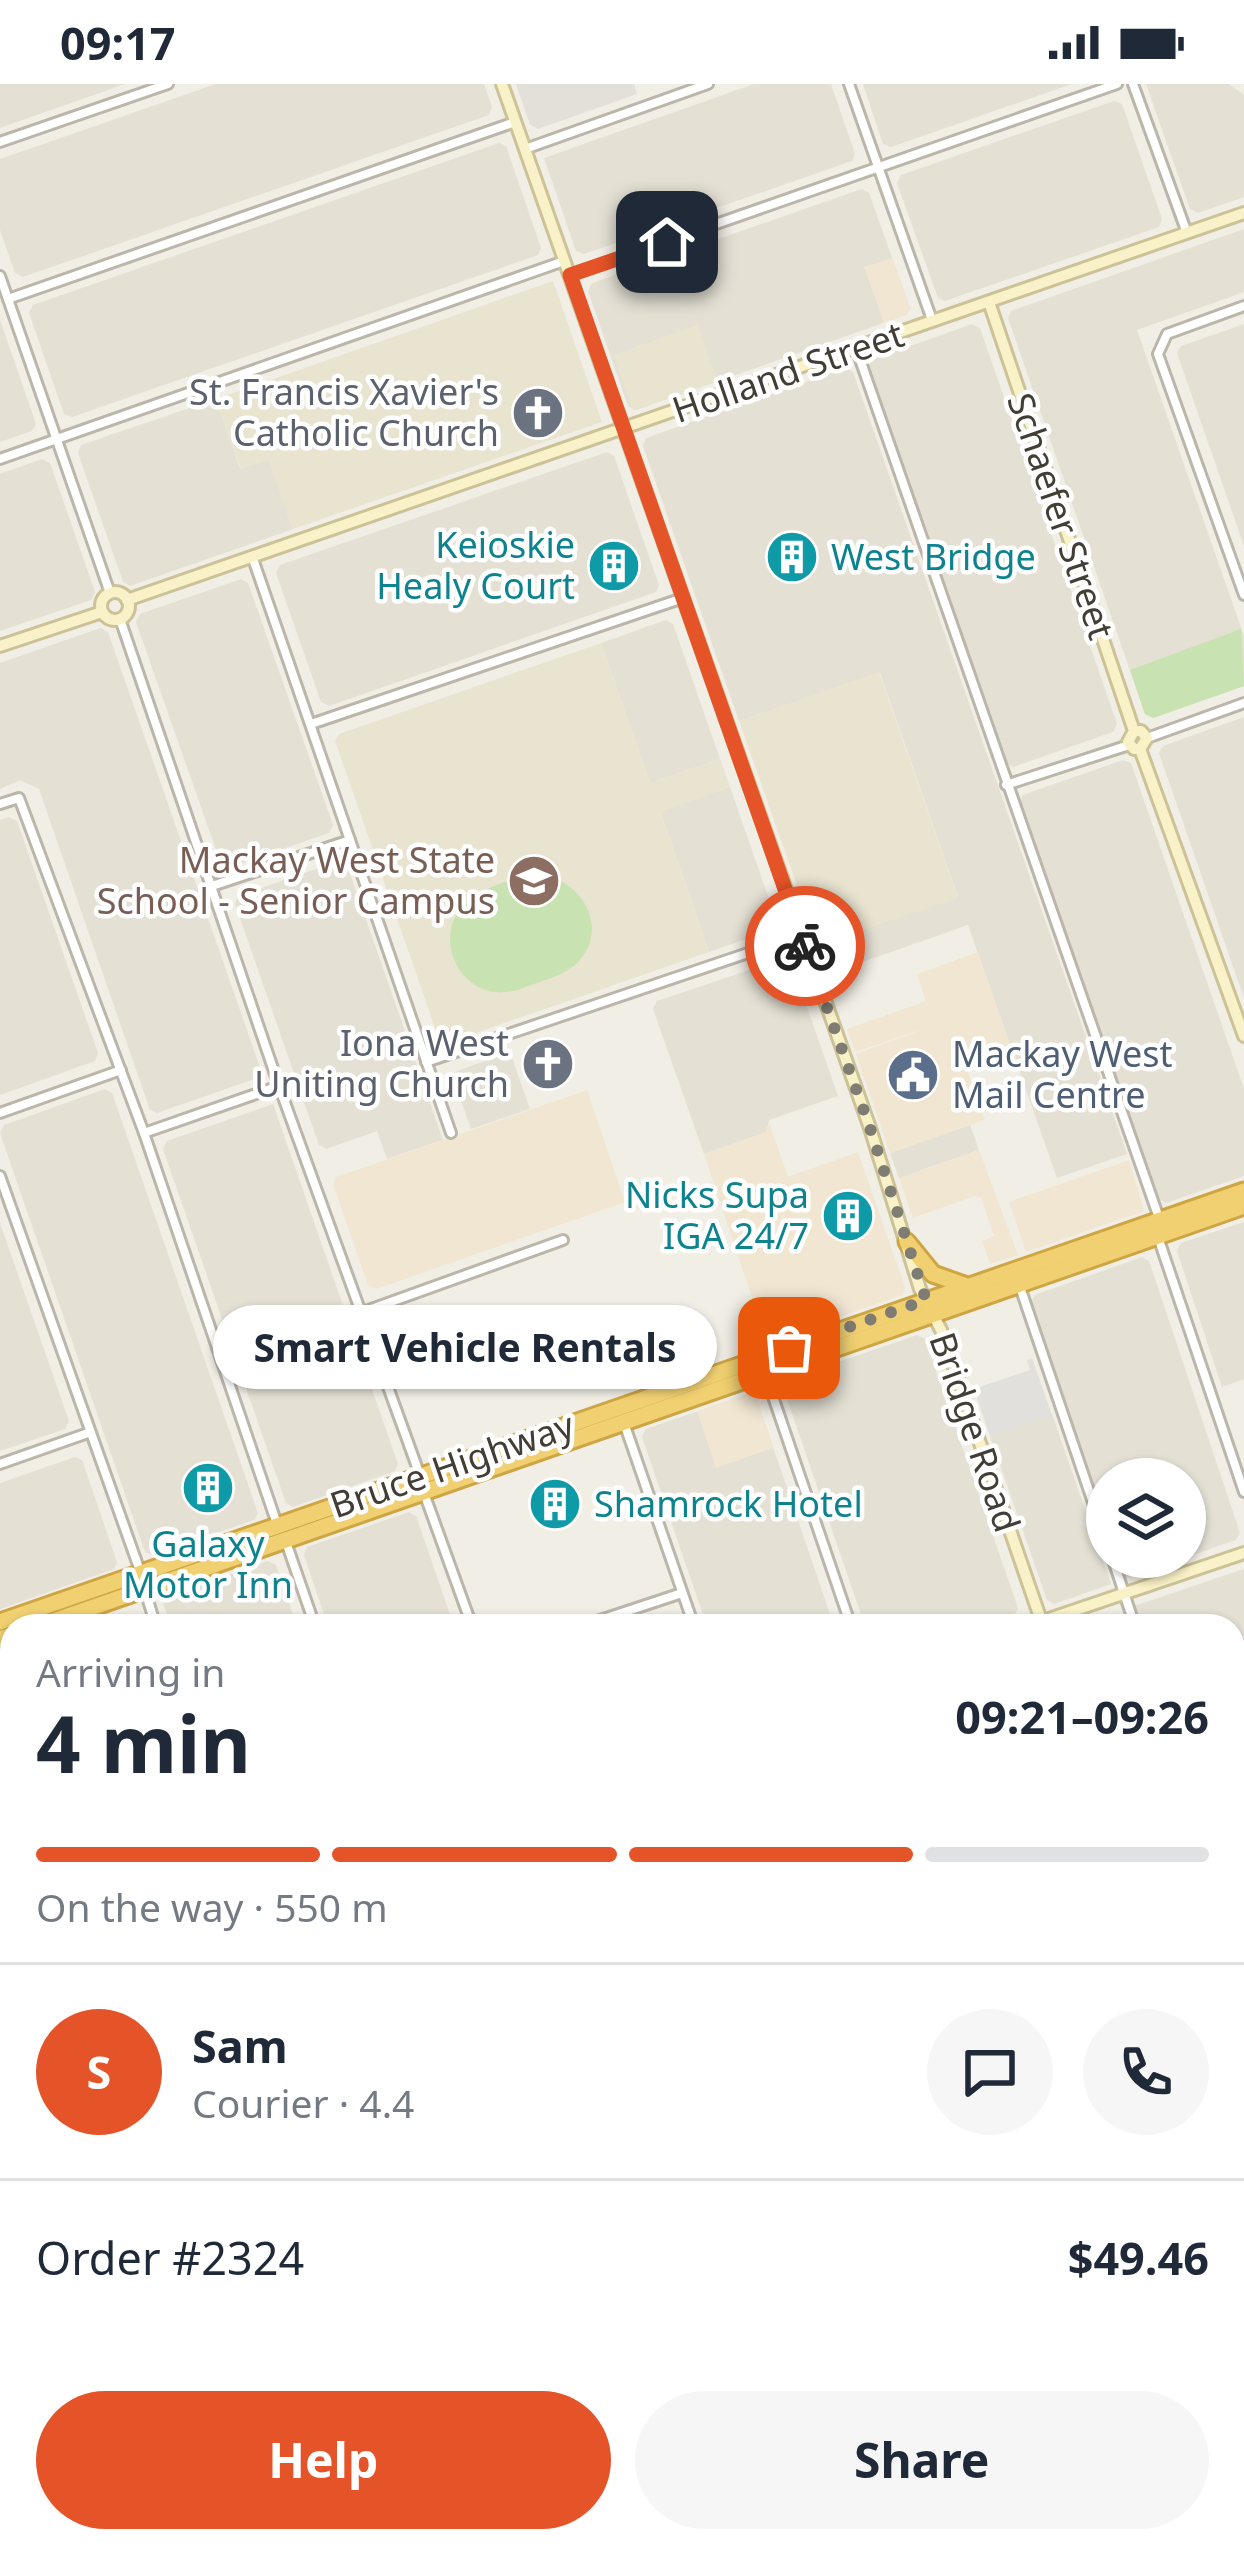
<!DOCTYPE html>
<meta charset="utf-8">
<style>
body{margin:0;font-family:"Noto Sans",sans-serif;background:#f6f6f7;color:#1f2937;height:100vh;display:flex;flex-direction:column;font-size:45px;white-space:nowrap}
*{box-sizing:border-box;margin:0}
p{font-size:39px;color:#747a83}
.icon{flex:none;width:66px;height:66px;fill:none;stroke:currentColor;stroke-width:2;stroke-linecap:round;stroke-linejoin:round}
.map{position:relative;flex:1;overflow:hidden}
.panel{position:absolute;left:0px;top:1530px;width:1245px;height:939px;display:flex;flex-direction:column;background:#fff;border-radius:36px 36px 0 0;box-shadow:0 3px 9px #0004}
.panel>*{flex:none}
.fabs{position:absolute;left:1086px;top:1374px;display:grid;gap:24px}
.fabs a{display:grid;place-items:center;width:120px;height:120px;border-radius:50%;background:#fff;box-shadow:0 3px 9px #0004;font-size:60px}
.pin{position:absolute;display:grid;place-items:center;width:102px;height:102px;color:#fff;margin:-51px;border-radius:24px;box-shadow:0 6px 18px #0006}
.courier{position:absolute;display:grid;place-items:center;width:120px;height:120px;margin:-60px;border:9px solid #e55328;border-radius:50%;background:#fff;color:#222;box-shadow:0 3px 15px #0007}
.bubble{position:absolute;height:84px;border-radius:42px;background:#fff;box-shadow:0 3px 9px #0004;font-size:39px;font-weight:700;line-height:84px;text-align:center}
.overview em{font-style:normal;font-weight:700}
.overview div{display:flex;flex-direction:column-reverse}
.overview{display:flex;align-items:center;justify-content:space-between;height:204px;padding:0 36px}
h1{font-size:78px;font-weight:700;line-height:90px}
.bar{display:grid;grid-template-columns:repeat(4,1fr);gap:18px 12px;align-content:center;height:144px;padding:0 36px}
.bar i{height:15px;border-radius:9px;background:#e0e1e3}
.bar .current{background:#e55328}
.bar p{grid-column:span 4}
.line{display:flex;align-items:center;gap:30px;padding:0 36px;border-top:3px solid #e0e1e3}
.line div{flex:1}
.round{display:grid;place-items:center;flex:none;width:126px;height:126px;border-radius:63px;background:#f6f6f7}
.button{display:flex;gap:24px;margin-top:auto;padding:24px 36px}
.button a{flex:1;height:138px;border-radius:72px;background:#e55328;color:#fff;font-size:48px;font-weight:700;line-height:138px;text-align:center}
.button a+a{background:#f6f6f7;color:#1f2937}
.status{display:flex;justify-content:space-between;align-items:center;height:84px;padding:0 60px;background:#fff;direction:ltr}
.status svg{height:33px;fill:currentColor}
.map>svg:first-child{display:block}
</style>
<div class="status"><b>09:17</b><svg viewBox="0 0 49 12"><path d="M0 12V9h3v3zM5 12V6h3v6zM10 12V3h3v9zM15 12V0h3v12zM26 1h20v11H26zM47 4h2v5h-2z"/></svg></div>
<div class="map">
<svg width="1244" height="2467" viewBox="0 0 1244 2467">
<rect width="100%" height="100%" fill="#f1eee5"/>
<!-- residential -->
<g fill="#e4e0d4">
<path d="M 0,0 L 125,0 L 0,44 Z"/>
<path d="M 216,0 L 484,0 L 492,23 L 489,31 L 23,193 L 15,189 L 0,146 L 0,75 Z"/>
<path d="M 754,0 L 831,0 L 855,70 L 852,77 L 584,170 L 576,167 L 544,74 Z"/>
<path d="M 863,0 L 1072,0 L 891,63 L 883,60 Z"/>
<path d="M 1146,0 L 1229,0 L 1244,11 L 1244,113 L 1198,129 L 1190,125 Z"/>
<path d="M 1114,17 L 1122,20 L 1162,135 L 1159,143 L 945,217 L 938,214 L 897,99 L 901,91 Z"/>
<path d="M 499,59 L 506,62 L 541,164 L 538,171 L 72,333 L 64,330 L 29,229 L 33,221 Z"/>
<path d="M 862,105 L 869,109 L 910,224 L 906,231 L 636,326 L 628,322 L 588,207 L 592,199 Z"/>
<path d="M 1244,145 L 1244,208 L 1137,246 L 1244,552 L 1244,602 L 1153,634 L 1145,630 L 1008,234 L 1011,227 Z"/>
<path d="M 0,236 L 36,340 L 32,347 L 0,358 Z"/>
<path d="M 972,240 L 980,244 L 1117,640 L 1113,648 L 1013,683 L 1006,679 L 868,283 L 871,276 Z"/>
<path d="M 1244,240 L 1244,462 L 1177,269 L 1181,262 Z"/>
<path d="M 846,284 L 853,288 L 1127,1070 L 1057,1094 L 968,841 L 828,890 L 818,861 L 958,813 L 880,589 L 739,637 L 643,362 L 646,354 Z"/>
<path d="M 216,315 L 240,384 L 269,375 L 293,445 L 130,502 L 123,498 L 78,369 L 81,361 Z"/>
<path d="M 607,368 L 614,372 L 659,501 L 656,508 L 329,622 L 321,618 L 276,489 L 280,481 Z"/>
<path d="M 42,375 L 50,379 L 95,508 L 91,516 L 0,547 L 0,390 Z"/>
<path d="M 241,495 L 248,499 L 333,741 L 329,749 L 228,784 L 221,780 L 136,538 L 140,530 Z"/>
<path d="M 666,536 L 673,540 L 720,675 L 650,699 L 601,559 Z"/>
<path d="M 100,544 L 108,548 L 263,992 L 157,1029 L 150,1026 L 39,705 L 20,696 L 0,705 L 0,579 Z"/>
<path d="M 1244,633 L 1244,914 L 1159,669 L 1163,662 Z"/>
<path d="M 1123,676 L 1131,679 L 1244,1005 L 1244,1092 L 1166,1119 L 1159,1115 L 1020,718 L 1023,711 Z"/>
<path d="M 730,703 L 777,838 L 774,845 L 709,868 L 660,727 Z"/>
<path d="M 9,733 L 17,737 L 98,969 L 95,977 L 0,1011 L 0,736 Z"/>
<path d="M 339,777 L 347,781 L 443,1056 L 387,1075 L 377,1047 L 326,1065 L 319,1061 L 235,820 L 238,812 Z"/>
<path d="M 785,874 L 792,880 L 838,1012 L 769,1036 L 767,1048 L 704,1070 L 653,925 L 657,917 Z"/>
<path d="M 510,968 L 530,1025 L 471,1045 L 453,994 L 457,987 Z"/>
<path d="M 105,1005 L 112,1009 L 258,1429 L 254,1436 L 153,1471 L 145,1468 L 0,1049 L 4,1041 Z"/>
<path d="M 273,1020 L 398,1380 L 395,1387 L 293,1423 L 286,1419 L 163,1065 L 167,1057 Z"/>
<path d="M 970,1041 L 979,1066 L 899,1094 L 890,1069 Z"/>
<path d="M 1244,1138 L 1244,1295 L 1222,1303 L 1177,1167 L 1181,1159 Z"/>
<path d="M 0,1139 L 69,1337 L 65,1345 L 0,1367 Z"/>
<path d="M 1142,1173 L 1149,1177 L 1240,1449 L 1236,1456 L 1125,1494 L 1118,1473 L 1185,1473 L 1185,1395 L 1107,1395 L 1107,1441 L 1031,1218 L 1035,1211 Z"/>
<path d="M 917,1251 L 925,1255 L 1018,1524 L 1014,1532 L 986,1542 L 865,1542 L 785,1309 L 792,1294 Z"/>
<path d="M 748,1310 L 756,1313 L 834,1542 L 707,1542 L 642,1353 L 646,1345 Z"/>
<path d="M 1052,1330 L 1111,1500 L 1054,1520 L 1047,1516 L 990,1352 Z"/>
<path d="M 75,1373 L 82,1376 L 117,1478 L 114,1485 L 0,1525 L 0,1399 Z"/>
<path d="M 409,1428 L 416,1432 L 454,1542 L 328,1542 L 304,1471 L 307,1463 Z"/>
<path d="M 268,1477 L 276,1481 L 297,1542 L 171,1542 L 163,1519 L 167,1512 Z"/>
<path d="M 1244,1485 L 1244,1841 L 1233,1809 L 1233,1542 L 1141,1542 L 1134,1522 Z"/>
<path d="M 12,1724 L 12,1881 L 0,1885 L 0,1728 Z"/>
<path d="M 12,1912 L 12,2038 L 0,2042 L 0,1917 Z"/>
<path d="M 12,2070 L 12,2196 L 0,2200 L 0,2074 Z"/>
<path d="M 1233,2198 L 1244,2230 L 1244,2411 L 1233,2379 Z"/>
<path d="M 302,2457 L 457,2457 L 461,2467 L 274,2467 Z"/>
<path d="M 804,2457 L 1117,2457 L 1088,2467 L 807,2467 Z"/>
</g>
<!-- commercial -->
<g fill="#f1e6d2">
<path d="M 892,174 L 910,224 L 906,231 L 884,239 L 864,183 Z"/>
<path d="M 978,868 L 1014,972 L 968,988 L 984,1036 L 890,1069 L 856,970 L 935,941 L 855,968 L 847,945 L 926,917 L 917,890 Z"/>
<path d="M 587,1006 L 625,1118 L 376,1205 L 368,1201 L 333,1100 L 336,1093 Z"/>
<path d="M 770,1041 L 788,1093 L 858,1068 L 905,1203 L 902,1211 L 842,1232 L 830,1229 L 826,1237 L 767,1258 L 704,1070 L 766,1048 L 766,1043 Z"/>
<path d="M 979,1066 L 1018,1171 L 990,1180 L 982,1157 L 994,1152 L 981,1114 L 975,1112 L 913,1134 L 899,1094 Z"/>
<path d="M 1129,1076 L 1144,1127 L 1026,1168 L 1009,1118 Z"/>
<path d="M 748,1310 L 756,1313 L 773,1364 L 716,1384 L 697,1327 Z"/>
</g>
<!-- industrial -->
<path fill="#e3e0da" d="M 516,0 L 634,0 L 637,10 L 538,45 L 530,41 Z"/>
<!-- education -->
<g fill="#e9e4d0">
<path d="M 553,197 L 602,338 L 293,445 L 269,376 L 241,385 L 216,315 Z"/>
<path d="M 698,241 L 717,297 L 633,326 L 613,271 Z"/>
<path d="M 601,559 L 650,699 L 720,675 L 730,703 L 660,728 L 709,868 L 447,959 L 439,955 L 335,657 L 339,650 Z"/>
<path d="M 879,588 L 958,814 L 818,861 L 739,637 Z"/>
</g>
<!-- green -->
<g fill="#c8e2b1">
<path d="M 1241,545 L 1244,602 L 1153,634 L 1145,630 L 1130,586 Z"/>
<path d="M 543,791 C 585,798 610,848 576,880 C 564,891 548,895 534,900 C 519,906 505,911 489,907 C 451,897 436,846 466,819 C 483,803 520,791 543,791 Z"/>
</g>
<!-- parking -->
<path fill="#e2e0dd" d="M 1032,1274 L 1052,1331 L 990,1352 L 974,1305 L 1030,1286 L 1027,1276 Z"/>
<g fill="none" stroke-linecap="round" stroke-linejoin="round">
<!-- stream -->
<g stroke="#a6c8e8" stroke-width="3">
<path d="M 1233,2041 L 1236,2046 L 1244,2044"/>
<path d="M 1233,2406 L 1244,2439"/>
</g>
<!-- street casing -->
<g stroke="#bbb6a9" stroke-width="14">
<g id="street">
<path d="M 849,0 L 932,236"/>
<path d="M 1133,0 L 1187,149"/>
<path d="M 0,58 L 168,0"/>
<path d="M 525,65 L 708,0"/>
<path d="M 570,191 L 1117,0"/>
<path d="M 0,192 L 110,509"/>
<path d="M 8,215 L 515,38"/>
<path d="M 1244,222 L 1167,250 L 1158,270 L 1244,511"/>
<path d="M 856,264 L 1159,1134"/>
<path d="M 0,375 L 564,177"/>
<path d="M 252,472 L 451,1049"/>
<path d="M 120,535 L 279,1002 L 421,1394"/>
<path d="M 311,640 L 683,514"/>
<path d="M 1147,654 L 1244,619"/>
<path d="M 1006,701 L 1129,661"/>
<path d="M 0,720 L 19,714 L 144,1049 L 277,1440"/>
<path d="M 209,803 L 350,756"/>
<path d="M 426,978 L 801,851"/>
<path d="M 0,1029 L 121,986"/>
<path d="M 144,1049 L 279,1002"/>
<path d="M 0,1092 L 140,1487"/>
<path d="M 1158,1153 L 1244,1408"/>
<path d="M 1019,1200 L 1107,1460"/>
<path d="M 360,1229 L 563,1156"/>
<path d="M 765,1289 L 851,1542"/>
<path d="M 624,1339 L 694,1542"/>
<path d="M 0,1380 L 88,1349"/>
<path d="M 424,1409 L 472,1542"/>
<path d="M 286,1458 L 315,1542"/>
<path d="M 1112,1473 L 1135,1542"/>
<path d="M 145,1507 L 156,1542"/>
<path d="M 582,1542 L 682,1509"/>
<path d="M 4,1555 L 12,1579"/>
<path d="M 0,1711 L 12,1707"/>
<path d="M 1233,1826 L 1244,1858"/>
<path d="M 1233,2007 L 1244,2003"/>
<path d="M 0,2057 L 12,2053"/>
<path d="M 0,2215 L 12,2211"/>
<path d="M 0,2428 L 12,2424"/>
<path d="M 475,2457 L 479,2467"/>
<path d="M 631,2457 L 634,2467"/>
<path d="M 789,2457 L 793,2467"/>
<path d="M 1126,2467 L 1154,2457"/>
</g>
</g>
<!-- secondary casing -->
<g stroke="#ccc298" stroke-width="16">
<g id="secondary">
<path d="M 502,0 L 870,1044 L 920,1205 L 941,1246 L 1043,1542"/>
<path d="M 989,218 L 1134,647 L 1141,647 L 1147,654 L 1140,665 L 1134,665 L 1128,658 L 1134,647"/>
<circle cx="115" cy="522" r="14"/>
<path d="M 127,516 L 1244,129"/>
<path d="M 0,562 L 102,528"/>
<path d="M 1140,665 L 1244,952"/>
<path d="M 1028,1542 L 1244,1469"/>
<path d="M 0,1900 L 12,1896"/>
<path d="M 1233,2095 L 1244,2123"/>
<path d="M 1233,2131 L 1244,2161"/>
<path d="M 0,2277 L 12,2312"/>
<path d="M 62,2457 L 69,2467"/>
<path d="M 199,2467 L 237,2459"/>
</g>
</g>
<!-- highway casing -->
<g stroke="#cea542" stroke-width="21">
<g id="highway">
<path d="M 907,1158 L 933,1190 L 964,1201"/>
<path d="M 0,1538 L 1244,1107"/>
<path d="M 39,1542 L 1244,1122"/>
<path d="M 0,1555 L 12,1551"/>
</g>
</g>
<!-- street -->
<use href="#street" stroke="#fff" stroke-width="8"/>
<!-- secondary -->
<use href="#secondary" stroke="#f9f1c7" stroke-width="10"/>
<!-- highway -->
<use href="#highway" stroke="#f0d071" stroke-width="15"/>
</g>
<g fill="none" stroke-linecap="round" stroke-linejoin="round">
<!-- done -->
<path stroke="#7f7c73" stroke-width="12" stroke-dasharray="0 21.6" d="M 789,1264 L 926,1216 L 870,1044 L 805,862"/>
<!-- route -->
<path stroke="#e55328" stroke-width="15" d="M 667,158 L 570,191 L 805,862"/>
</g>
<!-- icons -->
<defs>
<g id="church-disc" transform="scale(2.7)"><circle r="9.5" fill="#6b7280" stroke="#fff"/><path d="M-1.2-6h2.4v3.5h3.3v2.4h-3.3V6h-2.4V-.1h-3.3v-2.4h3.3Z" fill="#fff"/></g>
<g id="building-disc" transform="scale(2.7)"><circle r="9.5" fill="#0f9aa8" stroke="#fff"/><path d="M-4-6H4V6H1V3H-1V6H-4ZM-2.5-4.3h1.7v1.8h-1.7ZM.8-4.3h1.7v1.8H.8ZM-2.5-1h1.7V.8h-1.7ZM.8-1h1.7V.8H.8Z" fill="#fff"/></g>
<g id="school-disc" transform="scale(2.7)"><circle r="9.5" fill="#8d6e63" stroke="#fff"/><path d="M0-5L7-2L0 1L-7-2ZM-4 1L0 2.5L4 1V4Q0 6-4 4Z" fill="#fff"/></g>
<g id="civic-disc" transform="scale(2.7)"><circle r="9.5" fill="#5c6f8a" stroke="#fff"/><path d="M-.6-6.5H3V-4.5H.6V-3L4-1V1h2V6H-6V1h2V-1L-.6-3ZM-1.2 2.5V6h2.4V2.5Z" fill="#fff"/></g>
</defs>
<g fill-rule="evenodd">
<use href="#church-disc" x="538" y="329"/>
<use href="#building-disc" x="792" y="473"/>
<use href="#building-disc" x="614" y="482"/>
<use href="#school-disc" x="534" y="797"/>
<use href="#church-disc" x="548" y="980"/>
<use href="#civic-disc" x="913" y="991"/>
<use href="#building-disc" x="848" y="1132"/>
<use href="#building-disc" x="208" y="1404"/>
<use href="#building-disc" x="555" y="1420"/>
</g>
<g text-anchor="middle" stroke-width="9" stroke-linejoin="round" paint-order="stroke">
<!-- street labels -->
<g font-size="36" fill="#423e35" stroke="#fff">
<text transform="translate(788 288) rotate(-19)" y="13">Holland Street</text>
<text transform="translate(1061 432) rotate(71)" y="13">Schaefer Street</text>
<text transform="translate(975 1348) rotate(71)" y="13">Bridge Road</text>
<text transform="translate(452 1381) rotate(-19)" y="13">Bruce Highway</text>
</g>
<!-- worship labels -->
<g font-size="36" fill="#5b616d" stroke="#fff" text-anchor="end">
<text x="499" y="321">St. Francis Xavier's<tspan x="499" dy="41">Catholic Church</tspan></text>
<text x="509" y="972">Iona West<tspan x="509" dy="41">Uniting Church</tspan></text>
</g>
<!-- culture labels -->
<g font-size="36" fill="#0d838f" stroke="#fff" text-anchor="end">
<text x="575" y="474">Keioskie<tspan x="575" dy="41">Healy Court</tspan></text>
<text x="831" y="486" text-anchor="start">West Bridge</text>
<text x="809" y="1124">Nicks Supa<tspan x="809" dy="41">IGA 24/7</tspan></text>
<text x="594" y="1433" text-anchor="start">Shamrock Hotel</text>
<text x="208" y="1473" text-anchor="middle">Galaxy<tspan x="208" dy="41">Motor Inn</tspan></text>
</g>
<!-- education labels -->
<g font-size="36" fill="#785e54" stroke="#fff" text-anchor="end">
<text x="495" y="789">Mackay West State<tspan x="495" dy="41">School - Senior Campus</tspan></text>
</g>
<!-- service labels -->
<g font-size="36" fill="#4e5e75" stroke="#fff" text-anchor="start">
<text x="952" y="983">Mackay West<tspan x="952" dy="41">Mail Centre</tspan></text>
</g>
</g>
</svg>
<div class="fabs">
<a><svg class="icon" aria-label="layers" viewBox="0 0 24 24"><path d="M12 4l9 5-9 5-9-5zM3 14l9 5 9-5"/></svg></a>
</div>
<div class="pin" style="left:789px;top:1264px;background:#ea580c"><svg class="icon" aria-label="bag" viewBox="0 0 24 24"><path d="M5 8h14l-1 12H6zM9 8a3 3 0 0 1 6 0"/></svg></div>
<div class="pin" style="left:667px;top:158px;background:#1f2937"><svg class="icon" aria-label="home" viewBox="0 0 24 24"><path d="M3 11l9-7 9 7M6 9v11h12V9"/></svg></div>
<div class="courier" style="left:805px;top:862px"><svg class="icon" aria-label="bike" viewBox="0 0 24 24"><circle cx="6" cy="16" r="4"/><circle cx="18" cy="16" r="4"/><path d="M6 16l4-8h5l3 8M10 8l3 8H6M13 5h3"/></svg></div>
<div class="bubble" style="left:213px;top:1221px;width:504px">Smart Vehicle Rentals</div>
<section class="panel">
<div class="overview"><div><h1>4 min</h1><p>Arriving in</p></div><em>09:21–09:26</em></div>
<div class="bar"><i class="current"></i><i class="current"></i><i class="current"></i><i></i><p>On the way · 550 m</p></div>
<div class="line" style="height:216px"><b class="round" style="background:#e55328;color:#fff">S</b><div><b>Sam</b><p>Courier · 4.4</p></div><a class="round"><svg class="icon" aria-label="chat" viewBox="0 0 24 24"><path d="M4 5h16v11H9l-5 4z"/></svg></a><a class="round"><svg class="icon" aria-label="phone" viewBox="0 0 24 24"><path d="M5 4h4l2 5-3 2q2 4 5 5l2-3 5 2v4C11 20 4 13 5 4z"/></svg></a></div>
<div class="line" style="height:156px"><div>Order #2324</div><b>$49.46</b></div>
<div class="button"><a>Help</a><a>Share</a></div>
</section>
</div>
